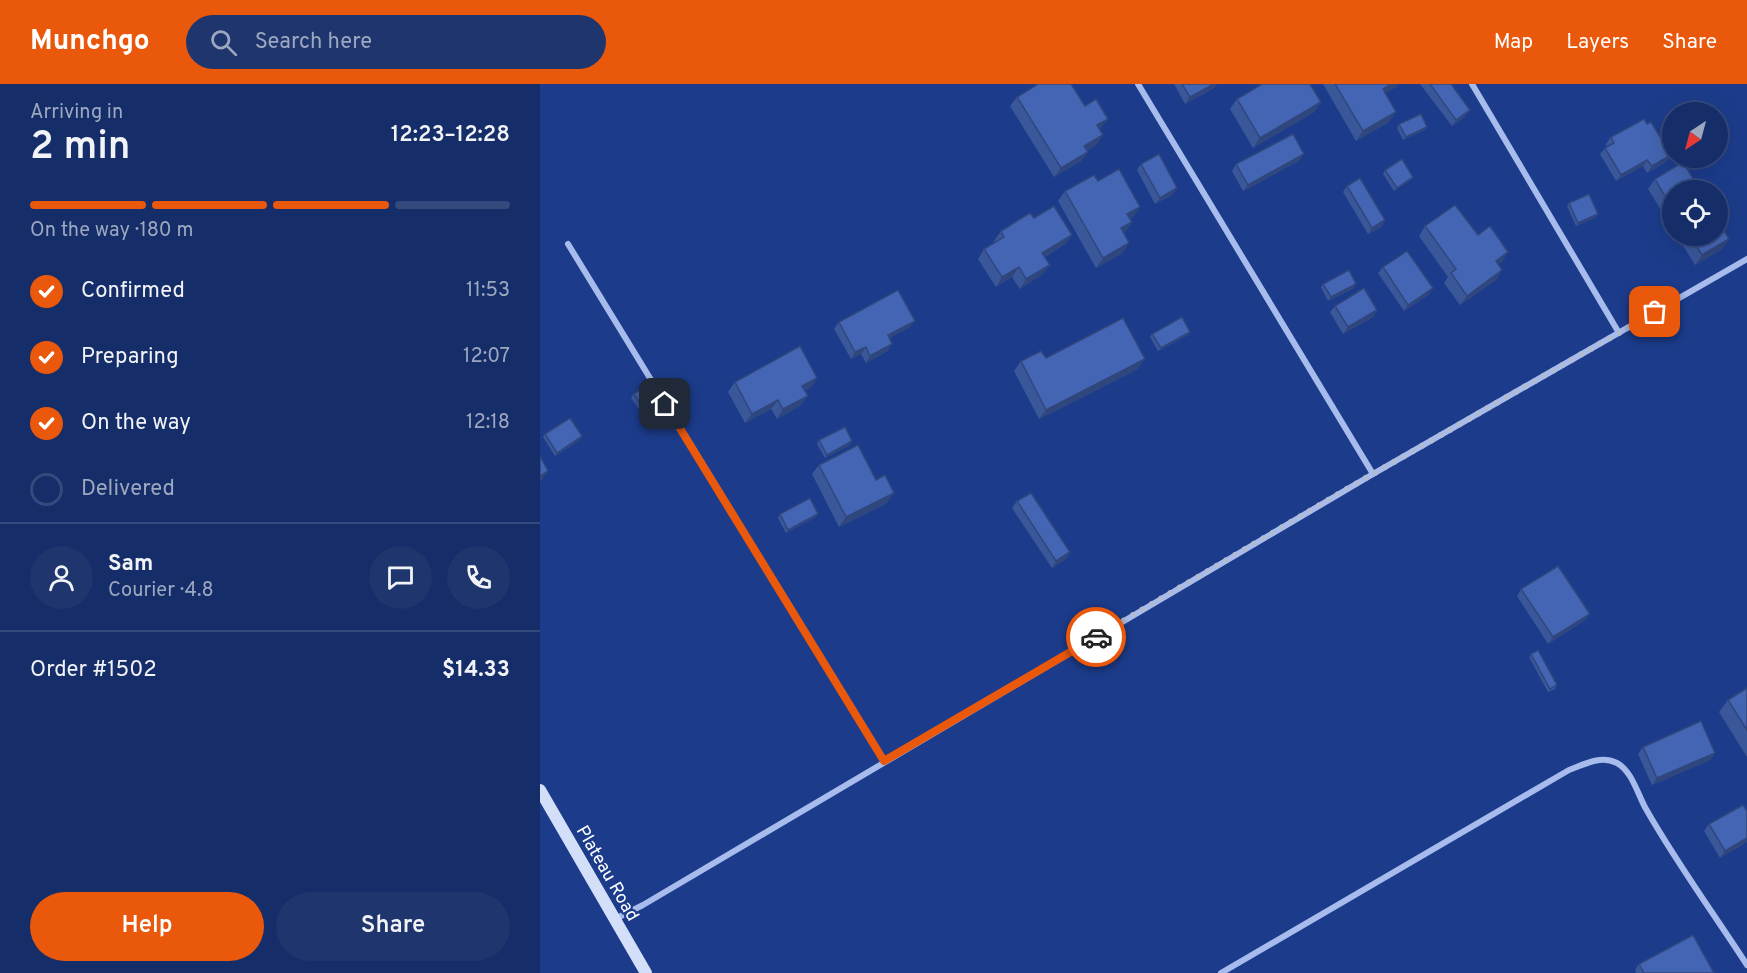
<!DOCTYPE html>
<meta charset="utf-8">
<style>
body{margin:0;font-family:Overpass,sans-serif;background:#1e356e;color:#f1f3f6;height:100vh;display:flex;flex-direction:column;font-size:22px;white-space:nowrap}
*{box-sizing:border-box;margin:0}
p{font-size:20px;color:#9da8c0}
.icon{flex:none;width:33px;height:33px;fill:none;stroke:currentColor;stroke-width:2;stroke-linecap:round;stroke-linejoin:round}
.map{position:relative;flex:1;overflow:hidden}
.drawer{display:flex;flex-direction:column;background:#152d68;width:540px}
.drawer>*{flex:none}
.needle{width:39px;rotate:216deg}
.buttons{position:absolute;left:1122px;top:18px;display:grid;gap:12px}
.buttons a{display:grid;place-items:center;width:66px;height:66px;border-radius:50%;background:#152d68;box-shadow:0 6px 24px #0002,0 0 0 2px #34497c;font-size:30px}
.pin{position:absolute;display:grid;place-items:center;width:51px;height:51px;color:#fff;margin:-26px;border-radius:12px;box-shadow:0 3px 9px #0006}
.courier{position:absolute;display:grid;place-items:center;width:60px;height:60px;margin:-30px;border:4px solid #ea580c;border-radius:50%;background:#fff;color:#222;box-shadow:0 2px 8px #0007}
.overview em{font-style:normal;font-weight:600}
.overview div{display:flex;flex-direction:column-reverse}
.overview{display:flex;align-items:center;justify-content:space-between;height:102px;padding:0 30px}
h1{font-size:39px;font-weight:600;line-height:45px}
.bar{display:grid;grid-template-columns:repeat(4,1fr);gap:9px 6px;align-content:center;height:72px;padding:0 30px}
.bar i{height:8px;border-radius:4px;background:#34497c}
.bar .selected{background:#ea580c}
.bar p{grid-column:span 4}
.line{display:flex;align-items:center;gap:15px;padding:0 30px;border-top:2px solid #34497c}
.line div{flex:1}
.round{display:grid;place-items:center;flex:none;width:63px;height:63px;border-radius:32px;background:#1e356e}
ol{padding:0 30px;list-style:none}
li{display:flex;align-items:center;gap:18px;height:66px}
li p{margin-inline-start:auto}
li .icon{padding:6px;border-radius:50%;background:#ea580c;color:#fff;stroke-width:4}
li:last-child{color:#9da8c0}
li i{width:33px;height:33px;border:3px solid #34497c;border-radius:50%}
.action{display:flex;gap:12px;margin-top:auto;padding:12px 30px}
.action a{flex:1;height:69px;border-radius:36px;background:#ea580c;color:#fff;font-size:24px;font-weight:600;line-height:69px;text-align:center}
.action a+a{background:#1e356e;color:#f1f3f6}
header{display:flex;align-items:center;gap:36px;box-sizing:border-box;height:84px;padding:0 30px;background:#ea580c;color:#fff}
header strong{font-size:28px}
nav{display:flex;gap:33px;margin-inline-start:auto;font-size:21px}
.search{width:420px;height:54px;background:#1e356e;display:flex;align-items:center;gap:15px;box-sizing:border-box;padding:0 21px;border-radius:33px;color:#9da8c0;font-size:22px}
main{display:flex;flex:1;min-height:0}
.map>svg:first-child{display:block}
</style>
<header>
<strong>Munchgo</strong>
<div class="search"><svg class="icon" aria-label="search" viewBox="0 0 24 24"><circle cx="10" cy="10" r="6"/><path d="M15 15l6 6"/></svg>Search here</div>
<nav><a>Map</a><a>Layers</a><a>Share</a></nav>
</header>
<main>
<section class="drawer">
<div class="overview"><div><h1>2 min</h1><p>Arriving in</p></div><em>12:23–12:28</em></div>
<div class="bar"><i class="selected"></i><i class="selected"></i><i class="selected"></i><i></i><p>On the way · 180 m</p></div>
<ol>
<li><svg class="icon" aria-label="check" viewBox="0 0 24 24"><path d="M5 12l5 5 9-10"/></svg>Confirmed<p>11:53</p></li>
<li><svg class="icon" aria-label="check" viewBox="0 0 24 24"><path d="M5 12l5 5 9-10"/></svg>Preparing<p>12:07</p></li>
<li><svg class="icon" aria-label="check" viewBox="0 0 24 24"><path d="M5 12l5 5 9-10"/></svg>On the way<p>12:18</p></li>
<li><i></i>Delivered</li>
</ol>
<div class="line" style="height:108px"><a class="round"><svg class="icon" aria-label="person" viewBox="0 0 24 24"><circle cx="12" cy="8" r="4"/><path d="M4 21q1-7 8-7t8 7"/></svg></a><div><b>Sam</b><p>Courier · 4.8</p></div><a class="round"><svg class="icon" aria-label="chat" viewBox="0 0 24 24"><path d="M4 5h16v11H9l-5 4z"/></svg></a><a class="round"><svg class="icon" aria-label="phone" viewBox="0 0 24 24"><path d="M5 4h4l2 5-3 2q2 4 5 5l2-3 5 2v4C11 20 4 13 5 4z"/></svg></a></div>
<div class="line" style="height:78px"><div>Order #1502</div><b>$14.33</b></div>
<div class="action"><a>Help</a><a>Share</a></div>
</section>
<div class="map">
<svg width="1207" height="889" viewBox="0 0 1207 889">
<rect width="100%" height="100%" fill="#1c3c8b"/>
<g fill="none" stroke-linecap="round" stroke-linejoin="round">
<!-- street -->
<g stroke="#a7bced" stroke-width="6">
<path d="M 598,0 L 833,390"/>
<path d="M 932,0 L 1079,249"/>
<path d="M 28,160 L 344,677"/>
<path d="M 75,835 L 103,821 L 833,390 L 1207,175"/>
<path d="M 681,889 L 1029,686 C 1045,680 1060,671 1077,679 C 1092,687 1098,711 1106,725 C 1136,778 1174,830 1207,881"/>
</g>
<!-- secondary -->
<path stroke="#d3def9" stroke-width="12" d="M 0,706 L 106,889"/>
</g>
<!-- wall -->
<g fill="#3a579a">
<path d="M 634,0 L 677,0 L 674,4 L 645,20 Z"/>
<path d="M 783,0 L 858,0 L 856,3 L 845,9 L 849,38 L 816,57 Z"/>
<path d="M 880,0 L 911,0 L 925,33 L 912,42 Z"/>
<path d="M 477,13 L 545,22 L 561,44 L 559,45 L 563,51 L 556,61 L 547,66 L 548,68 L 541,77 L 514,93 L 470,22 Z"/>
<path d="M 697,15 L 781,18 L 774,28 L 713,64 L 690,25 Z"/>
<path d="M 859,40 L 887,43 L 885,46 L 863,56 L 857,44 Z"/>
<path d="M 1107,40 L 1131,71 L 1126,78 L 1107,89 L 1103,82 L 1076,97 L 1060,70 L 1065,64 L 1067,62 L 1066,60 L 1071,53 Z"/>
<path d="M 759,77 L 703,107 L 692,87 L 696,80 Z"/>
<path d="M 601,80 L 637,104 L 632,111 L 615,120 L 597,86 Z"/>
<path d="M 845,86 L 873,93 L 871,96 L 854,107 L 843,90 Z"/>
<path d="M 1115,95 L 1132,106 L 1132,144 L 1108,105 Z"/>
<path d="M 558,97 L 593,133 L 590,134 L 592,138 L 585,148 L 583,149 L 583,169 L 556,184 L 518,117 L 525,107 Z"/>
<path d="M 807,102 L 845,136 L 841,143 L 828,150 L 803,108 Z"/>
<path d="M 1029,119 L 1058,130 L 1055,134 L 1036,142 L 1027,122 Z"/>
<path d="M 494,134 L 532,151 L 525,160 L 505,173 L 503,190 L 480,205 L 472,193 L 456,203 L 438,175 L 444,165 L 455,158 L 454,157 L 461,147 Z"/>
<path d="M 885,142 L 938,151 L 962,178 L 958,180 L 962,186 L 956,196 L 920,221 L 904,199 L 908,193 L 879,152 Z"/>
<path d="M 1137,152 L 1178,152 L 1189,155 L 1182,165 L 1155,181 Z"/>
<path d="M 843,183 L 893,204 L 888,211 L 864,227 L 838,189 Z"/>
<path d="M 783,200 L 814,204 L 788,217 L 781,203 Z"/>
<path d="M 795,222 L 833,233 L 803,250 L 790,228 Z"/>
<path d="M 299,238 L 370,243 L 349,254 L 348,267 L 326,279 L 321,270 L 311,275 L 294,245 Z"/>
<path d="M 650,248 L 648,251 L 618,267 L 610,253 L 612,250 Z"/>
<path d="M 506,274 L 598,285 L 499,335 L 474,287 L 481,277 Z"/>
<path d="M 277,294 L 271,303 L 265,307 L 261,321 L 237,335 L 231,325 L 205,339 L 188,308 L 195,298 Z"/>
<path d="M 94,310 L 125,334 L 123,337 L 112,344 L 91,314 Z"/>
<path d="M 5,350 L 40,356 L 15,372 L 3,353 Z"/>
<path d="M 279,356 L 310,361 L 285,374 L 277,360 Z"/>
<path d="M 279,381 L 347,419 L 299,443 L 272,390 Z"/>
<path d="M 477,417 L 530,468 L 526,475 L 512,484 L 472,424 Z"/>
<path d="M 240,430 L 276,433 L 246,449 L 238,434 Z"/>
<path d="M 981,505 L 1050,530 L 1045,536 L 1008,560 L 977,512 Z"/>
<path d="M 991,570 L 1017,601 L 1015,605 L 1008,608 L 989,573 Z"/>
<path d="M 1207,604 L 1207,673 L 1179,628 L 1188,616 Z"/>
<path d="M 1103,663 L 1175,669 L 1170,676 L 1112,701 L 1098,670 Z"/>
<path d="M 1169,740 L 1207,758 L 1180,774 L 1164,747 Z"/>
<path d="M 1099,880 L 1174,889 L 1096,889 L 1095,886 Z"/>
</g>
<!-- shaded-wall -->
<g fill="#30477d">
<path d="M 674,0 L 677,0 L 674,4 L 645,20 L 650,13 Z"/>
<path d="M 851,0 L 858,0 L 856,3 L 836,14 L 843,5 Z"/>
<path d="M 781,18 L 774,28 L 713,64 L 720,54 Z"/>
<path d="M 930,26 L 925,33 L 912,42 L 916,36 Z"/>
<path d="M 856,28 L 849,38 L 816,57 L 823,47 Z"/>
<path d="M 568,35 L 561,44 L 550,51 L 557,41 Z"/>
<path d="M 887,43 L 885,46 L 863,56 L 866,53 Z"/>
<path d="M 563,51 L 556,61 L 538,72 L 544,62 Z"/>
<path d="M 548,68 L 541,77 L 514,93 L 521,84 Z"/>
<path d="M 764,70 L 759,77 L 703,107 L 708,101 Z"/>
<path d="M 1131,71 L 1126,78 L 1107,89 L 1112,82 Z"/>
<path d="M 1107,76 L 1103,82 L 1076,97 L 1081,91 Z"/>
<path d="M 873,93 L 871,96 L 854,107 L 857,104 Z"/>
<path d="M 637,104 L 632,111 L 615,120 L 620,114 Z"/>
<path d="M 600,123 L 593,133 L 581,139 L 587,130 Z"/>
<path d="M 1058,130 L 1055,134 L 1036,142 L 1038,139 Z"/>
<path d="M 845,136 L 841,143 L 828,150 L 832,144 Z"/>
<path d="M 592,138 L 585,148 L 574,154 L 581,144 Z"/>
<path d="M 532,151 L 525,160 L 496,178 L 502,169 Z"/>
<path d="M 1189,155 L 1182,165 L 1155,181 L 1162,171 Z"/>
<path d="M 589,159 L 583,169 L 556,184 L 563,174 Z"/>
<path d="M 968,168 L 962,178 L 950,186 L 956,177 Z"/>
<path d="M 510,181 L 503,190 L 480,205 L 486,195 Z"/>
<path d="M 479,183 L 472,193 L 456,203 L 462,193 Z"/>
<path d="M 962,186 L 956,196 L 920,221 L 927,212 Z"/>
<path d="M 816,200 L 814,204 L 788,217 L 791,213 Z"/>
<path d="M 893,204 L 888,211 L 864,227 L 868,221 Z"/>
<path d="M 837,226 L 833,233 L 803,250 L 808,243 Z"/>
<path d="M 375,237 L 370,243 L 343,258 L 348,251 Z"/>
<path d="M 650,248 L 648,251 L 618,267 L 621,264 Z"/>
<path d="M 352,260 L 348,267 L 326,279 L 330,272 Z"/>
<path d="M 326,263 L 321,270 L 311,275 L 315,268 Z"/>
<path d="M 605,275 L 598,285 L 499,335 L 506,326 Z"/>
<path d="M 277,294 L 271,303 L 255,312 L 262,302 Z"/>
<path d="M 268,312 L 261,321 L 237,335 L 243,325 Z"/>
<path d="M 238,316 L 231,325 L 205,339 L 212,330 Z"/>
<path d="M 125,334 L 123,337 L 112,344 L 114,341 Z"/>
<path d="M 42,352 L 40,356 L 15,372 L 17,369 Z"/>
<path d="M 312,357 L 310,361 L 285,374 L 287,371 Z"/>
<path d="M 8,387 L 2,396 L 0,397 L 0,392 Z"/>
<path d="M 354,409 L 347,419 L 299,443 L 306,433 Z"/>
<path d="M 278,430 L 276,433 L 246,449 L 248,446 Z"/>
<path d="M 530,468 L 526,475 L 512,484 L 516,477 Z"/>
<path d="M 1050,530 L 1045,536 L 1008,560 L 1013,553 Z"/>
<path d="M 1175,669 L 1170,676 L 1112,701 L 1117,694 Z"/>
<path d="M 1207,754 L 1207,758 L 1180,774 L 1185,767 Z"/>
</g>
<!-- building -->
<g fill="#4465b3" stroke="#30477d" stroke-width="1.5">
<path d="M 498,0 L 531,0 L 545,22 L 556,15 L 568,35 L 557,41 L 563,51 L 544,62 L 548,68 L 521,84 L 477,13 Z"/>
<path d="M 642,0 L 674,0 L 650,13 Z"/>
<path d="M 722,0 L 770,0 L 781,18 L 720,54 L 697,15 Z"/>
<path d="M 795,0 L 851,0 L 843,5 L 856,28 L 823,47 Z"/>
<path d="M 890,0 L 911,0 L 930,26 L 916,36 Z"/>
<path d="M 881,30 L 887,43 L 866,53 L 859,40 Z"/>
<path d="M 1104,35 L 1107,40 L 1111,38 L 1131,71 L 1112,82 L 1107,76 L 1081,91 L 1065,64 L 1074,59 L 1071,53 Z"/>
<path d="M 753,50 L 764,70 L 708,101 L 696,80 Z"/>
<path d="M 619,70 L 637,104 L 620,114 L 601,80 Z"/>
<path d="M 862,75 L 873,93 L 857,104 L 845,86 Z"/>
<path d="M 1143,78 L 1160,106 L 1132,106 L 1132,124 L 1115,95 Z"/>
<path d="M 579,85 L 600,123 L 587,130 L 592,138 L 581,144 L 589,159 L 563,174 L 525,107 L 554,91 L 558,97 Z"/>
<path d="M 820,94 L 845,136 L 832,144 L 807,102 Z"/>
<path d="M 1049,110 L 1058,130 L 1038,139 L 1029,119 Z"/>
<path d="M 915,121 L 938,151 L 950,142 L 968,168 L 956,177 L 962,186 L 927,212 L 911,189 L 916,185 L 885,142 Z"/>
<path d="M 514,122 L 532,151 L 502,169 L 510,181 L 486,195 L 479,183 L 462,193 L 444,165 L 464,153 L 461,147 L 490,129 L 494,134 Z"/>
<path d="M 1178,136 L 1189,155 L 1162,171 L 1150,152 L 1178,152 Z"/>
<path d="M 867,167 L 893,204 L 868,221 L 843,183 Z"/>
<path d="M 809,186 L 816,200 L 791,213 L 783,200 Z"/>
<path d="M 824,204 L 837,226 L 808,243 L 795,222 Z"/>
<path d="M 358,206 L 375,237 L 348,251 L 352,260 L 330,272 L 326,263 L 315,268 L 299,238 Z"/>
<path d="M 642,233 L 650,248 L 621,264 L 612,250 Z"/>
<path d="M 583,234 L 605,275 L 506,326 L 481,277 L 501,267 L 506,274 Z"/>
<path d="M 260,262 L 277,294 L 262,302 L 268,312 L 243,325 L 238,316 L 212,330 L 195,298 Z"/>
<path d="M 104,303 L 125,334 L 114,341 L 94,310 Z"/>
<path d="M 30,334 L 42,352 L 17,369 L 5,350 Z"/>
<path d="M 305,343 L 312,357 L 287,371 L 279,356 Z"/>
<path d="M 318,361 L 336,396 L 345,391 L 354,409 L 306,433 L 279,381 Z"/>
<path d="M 0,372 L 8,387 L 0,392 Z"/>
<path d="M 491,409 L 530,468 L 516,477 L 477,417 Z"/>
<path d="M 270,414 L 278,430 L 248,446 L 240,430 Z"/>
<path d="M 1018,482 L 1050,530 L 1013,553 L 981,505 Z"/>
<path d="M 998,566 L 1017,601 L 1010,605 L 991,570 Z"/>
<path d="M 1207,604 L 1207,646 L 1188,616 Z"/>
<path d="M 1161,637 L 1175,669 L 1117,694 L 1103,663 Z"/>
<path d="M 1203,721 L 1207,727 L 1207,754 L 1185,767 L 1169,740 Z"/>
<path d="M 1153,851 L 1174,889 L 1104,889 L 1099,880 Z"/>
</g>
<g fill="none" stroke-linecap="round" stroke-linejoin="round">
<!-- done -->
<path stroke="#b0bbd6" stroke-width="6" stroke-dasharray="0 10.8" d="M 556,553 L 812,402 L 1115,228"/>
<!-- route -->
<path stroke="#ea580c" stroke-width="8" d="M 125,320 L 344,677 L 556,553"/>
</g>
<g text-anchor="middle" stroke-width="4.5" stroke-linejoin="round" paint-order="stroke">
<!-- street labels -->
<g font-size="18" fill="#fff" stroke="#1c3c8b">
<text transform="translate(68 789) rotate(60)" y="6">Plateau Road</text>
</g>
</g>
</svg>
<div class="buttons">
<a><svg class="needle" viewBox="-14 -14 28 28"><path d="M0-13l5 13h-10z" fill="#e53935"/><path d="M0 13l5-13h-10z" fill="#9da8c0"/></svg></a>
<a><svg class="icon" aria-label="locate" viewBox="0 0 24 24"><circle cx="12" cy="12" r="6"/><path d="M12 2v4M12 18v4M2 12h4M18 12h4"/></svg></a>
</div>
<div class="pin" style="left:1115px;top:228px;background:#ea580c"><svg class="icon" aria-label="bag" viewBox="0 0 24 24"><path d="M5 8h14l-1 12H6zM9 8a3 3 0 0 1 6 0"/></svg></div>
<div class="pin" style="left:125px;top:320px;background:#1f2937"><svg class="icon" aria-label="home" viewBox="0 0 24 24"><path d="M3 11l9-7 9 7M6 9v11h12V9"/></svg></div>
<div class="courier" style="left:556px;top:553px"><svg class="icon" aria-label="car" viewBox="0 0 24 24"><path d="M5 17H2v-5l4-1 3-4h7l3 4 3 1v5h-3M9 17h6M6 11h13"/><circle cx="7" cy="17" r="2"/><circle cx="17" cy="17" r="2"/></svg></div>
</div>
</main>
